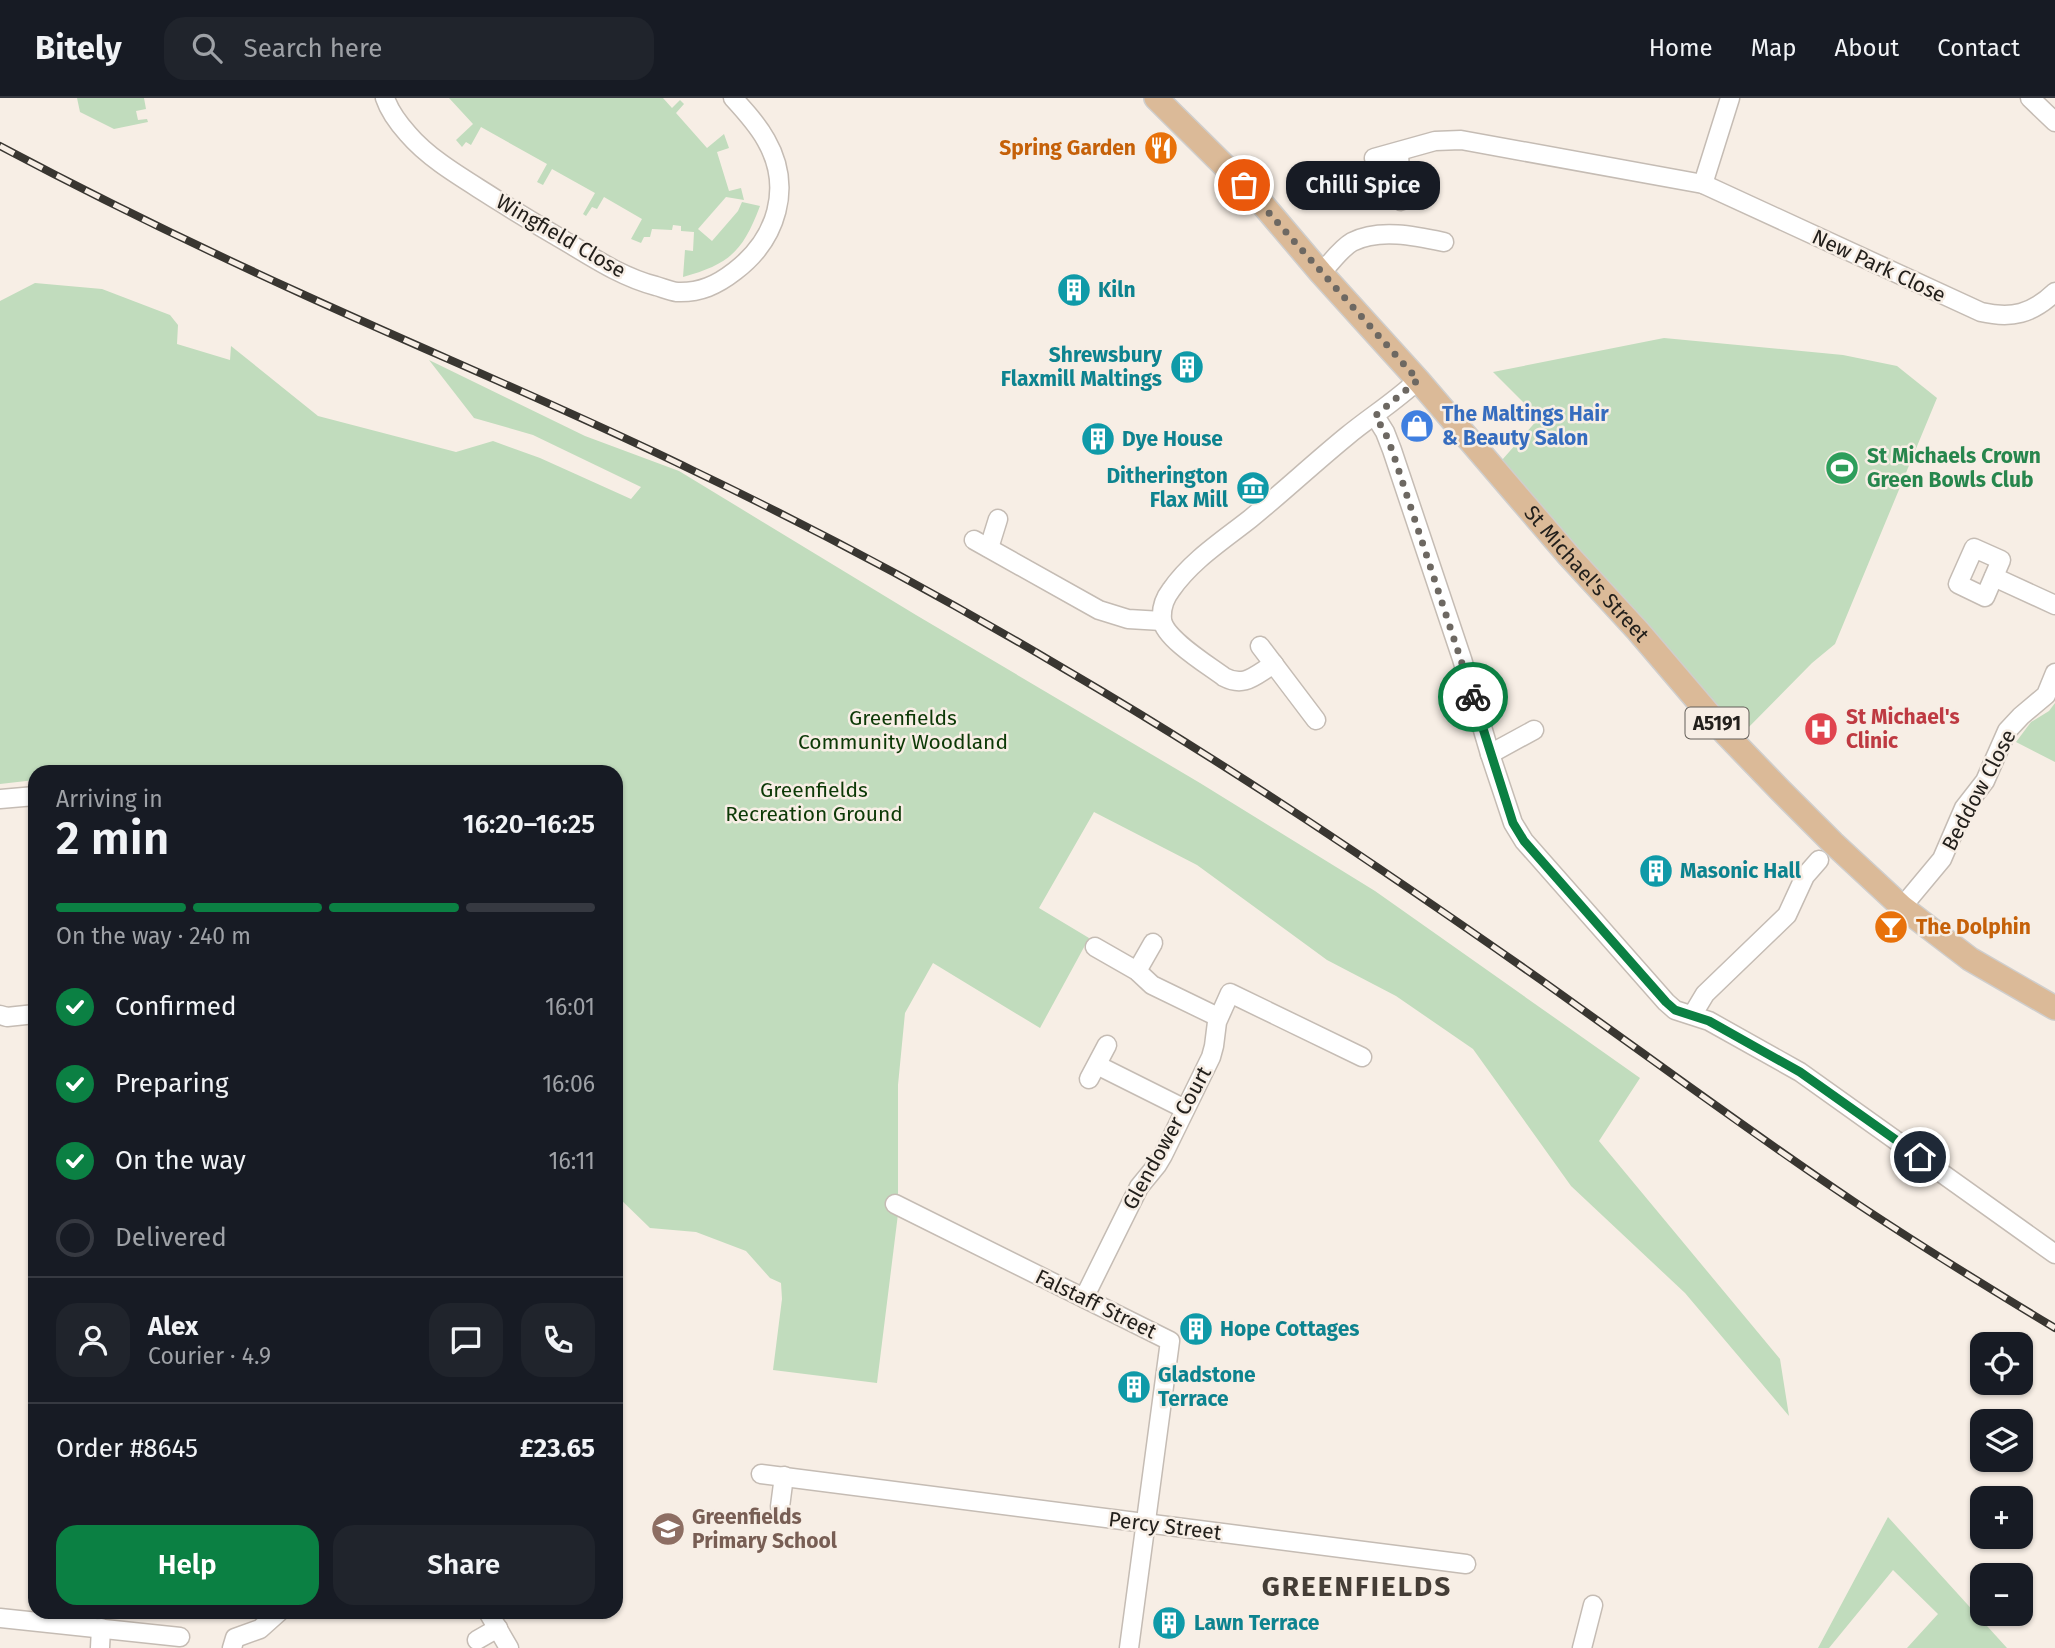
<!DOCTYPE html>
<meta charset="utf-8">
<style>
body{margin:0;font-family:"Fira Sans",sans-serif;background:#20242c;color:#f1f3f6;height:100vh;display:flex;flex-direction:column;font-size:26px;white-space:nowrap}
*{box-sizing:border-box;margin:0}
p{font-size:23px;color:#9ea1a6}
.icon{flex:none;width:38px;height:38px;fill:none;stroke:currentColor;stroke-width:2;stroke-linecap:round;stroke-linejoin:round}
.map{position:relative;flex:1;overflow:hidden}
.sheet{position:absolute;left:28px;top:667px;width:595px;height:854px;display:flex;flex-direction:column;background:#171b24;border-radius:21px;box-shadow:0 2px 5px #0004}
.sheet>*{flex:none}
.tools{position:absolute;left:1970px;top:1234px;display:grid;gap:14px}
.tools a{display:grid;place-items:center;width:63px;height:63px;border-radius:14px;background:#171b24;box-shadow:0 2px 5px #0004;font-size:35px}
.pin{position:absolute;display:grid;place-items:center;width:60px;height:60px;color:#fff;margin:-30px;border:4px solid #fff;border-radius:50%;box-shadow:0 2px 7px #0007}
.courier{position:absolute;display:grid;place-items:center;width:70px;height:70px;margin:-35px;border:5px solid #0b8043;border-radius:50%;background:#fff;color:#222;box-shadow:0 2px 9px #0007}
.bubble{position:absolute;height:49px;border-radius:21px;background:#171b24;box-shadow:0 2px 5px #0004;font-size:23px;font-weight:600;line-height:49px;text-align:center}
.headline em{font-style:normal;font-weight:600}
.headline div{display:flex;flex-direction:column-reverse}
.headline{display:flex;align-items:center;justify-content:space-between;height:119px;padding:0 28px}
h1{font-size:46px;font-weight:600;line-height:52px}
.bar{display:grid;grid-template-columns:repeat(4,1fr);gap:10px 7px;align-content:center;height:84px;padding:0 28px}
.bar i{height:9px;border-radius:5px;background:#363941}
.bar .current{background:#0b8043}
.bar p{grid-column:span 4}
.line{display:flex;align-items:center;gap:18px;padding:0 28px;border-top:2px solid #363941}
.line div{flex:1}
.round{display:grid;place-items:center;flex:none;width:74px;height:74px;border-radius:21px;background:#20242c}
ol{padding:0 28px;list-style:none}
li{display:flex;align-items:center;gap:21px;height:77px}
li p{margin-inline-start:auto}
li .icon{padding:7px;border-radius:50%;background:#0b8043;color:#fff;stroke-width:4}
li:last-child{color:#9ea1a6}
li i{width:38px;height:38px;border:4px solid #363941;border-radius:50%}
.cta{display:flex;gap:14px;margin-top:auto;padding:14px 28px}
.cta a{flex:1;height:80px;border-radius:21px;background:#0b8043;color:#fff;font-size:28px;font-weight:600;line-height:80px;text-align:center}
.cta a+a{background:#20242c;color:#f1f3f6}
header{display:flex;align-items:center;gap:42px;box-sizing:border-box;height:98px;padding:0 35px;background:#171b24;border-bottom:2px solid #363941}
header strong{font-size:33px}
nav{display:flex;gap:38px;margin-inline-start:auto;font-size:24px}
.search{width:490px;height:63px;background:#20242c;display:flex;align-items:center;gap:18px;box-sizing:border-box;padding:0 24px;border-radius:21px;color:#9ea1a6;font-size:26px}
.map>svg:first-child{display:block}
</style>
<header>
<strong>Bitely</strong>
<div class="search"><svg class="icon" aria-label="search" viewBox="0 0 24 24"><circle cx="10" cy="10" r="6"/><path d="M15 15l6 6"/></svg>Search here</div>
<nav><a>Home</a><a>Map</a><a>About</a><a>Contact</a></nav>
</header>
<div class="map">
<svg width="2055" height="1550" viewBox="0 0 2055 1550">
<rect width="100%" height="100%" fill="#f7eee5"/>
<!-- green -->
<g fill="#c1dcbd">
<path d="M 77,0 L 144,0 L 146,11 L 136,13 L 138,22 L 147,21 L 148,24 L 114,31 L 80,14 Z"/>
<path d="M 449,0 L 663,0 L 672,10 L 680,2 L 684,6 L 676,15 L 707,50 L 724,36 L 729,50 L 717,54 L 729,93 L 741,90 L 744,102 L 726,99 L 698,131 L 712,143 L 738,113 L 742,104 L 760,108 C 743,153 730,166 683,179 L 685,152 L 693,153 L 694,134 L 681,133 L 681,128 L 673,127 L 672,132 L 652,131 L 650,139 L 644,139 L 641,145 L 631,141 L 642,121 L 604,99 L 597,111 L 592,109 L 586,118 L 583,116 L 595,95 L 552,71 L 543,87 L 537,84 L 547,66 L 481,29 L 471,47 L 466,44 L 462,49 L 456,42 L 473,26 Z"/>
<path d="M 35,185 L 102,191 L 170,217 L 178,227 L 177,246 L 230,262 L 231,248 L 318,318 L 456,354 L 493,343 L 540,360 L 631,401 L 641,389 L 533,337 L 474,320 L 429,262 L 585,338 L 679,373 L 916,517 L 1200,685 L 1375,793 L 1640,980 L 1599,1043 L 1780,1261 L 1789,1318 L 1685,1195 L 1571,1088 L 1473,951 L 1396,898 L 1327,862 L 1197,767 L 1094,714 L 1039,810 L 1089,840 L 1040,930 L 933,865 L 905,915 L 898,987 L 898,1116 L 877,1285 L 773,1272 L 782,1201 L 781,1185 L 770,1180 L 746,1153 L 696,1134 L 650,1130 L 616,1097 L 616,674 L 35,674 L 35,682 L 0,686 L 0,203 Z"/>
<path d="M 1664,240 L 1843,257 L 1897,268 L 1937,300 L 1835,546 L 1812,565 L 1741,637 L 1502,362 L 1539,320 L 1493,274 Z"/>
<path d="M 2055,605 L 2055,664 L 2016,644 L 2031,624 L 2049,613 Z"/>
<path d="M 1888,1419 L 2007,1550 L 1907,1550 L 1938,1516 L 1893,1472 L 1829,1550 L 1818,1550 Z"/>
</g>
<g fill="none" stroke-linecap="round" stroke-linejoin="round">
<!-- minor casing -->
<g stroke="#c5bcb4" stroke-width="21">
<g id="minor">
<path d="M 385,0 C 389,12 399,26 408,36 C 431,63 468,83 497,102 C 521,117 546,132 570,146 C 598,163 625,180 656,188 C 663,190 670,193 677,194 C 700,195 717,187 735,173 C 777,141 793,89 766,42 C 757,26 745,13 733,0"/>
<path d="M 2030,0 L 2055,24"/>
<path d="M 1399,54 L 1401,103"/>
<path d="M 1374,60 L 1435,43 L 1461,42 L 1703,86 L 1981,214 C 2012,221 2032,216 2055,194"/>
<path d="M 1703,86 L 1730,0"/>
<path d="M 1321,175 C 1331,165 1340,151 1352,144 C 1379,130 1416,138 1444,144"/>
<path d="M 1375,318 L 1385,334 L 1392,352 L 1462,561 L 1490,656 L 1513,725 L 1524,743 L 1666,904 L 1675,912 L 1709,923 L 1800,974 L 2055,1156"/>
<path d="M 974,442 L 1099,512 L 1128,521 L 1162,523"/>
<path d="M 989,450 L 998,421"/>
<path d="M 1974,450 L 2001,462 L 1985,499 L 1958,486 Z"/>
<path d="M 1994,479 L 2055,507"/>
<path d="M 1260,548 L 1316,622"/>
<path d="M 1274,566 C 1255,577 1245,590 1224,579 C 1208,567 1165,541 1162,522 C 1161,511 1164,501 1171,492 C 1191,463 1222,443 1250,421 C 1283,394 1314,365 1347,338 C 1370,319 1396,303 1418,282"/>
<path d="M 1490,656 L 1534,632"/>
<path d="M 0,701 L 35,698"/>
<path d="M 1902,809 L 1942,761 L 1964,710 L 1985,683 L 2007,633 L 2021,618 L 2046,597 L 2055,575"/>
<path d="M 1095,849 L 1137,873 L 1152,887 L 1218,919"/>
<path d="M 1137,873 L 1153,845"/>
<path d="M 1693,916 L 1705,896 L 1787,817 L 1805,778 L 1819,762"/>
<path d="M 0,917 L 7,919 L 35,916"/>
<path d="M 1097,967 L 1185,1011"/>
<path d="M 1089,981 L 1107,947"/>
<path d="M 895,1106 L 1170,1243 L 1129,1550"/>
<path d="M 1084,1200 L 1139,1089 L 1157,1067 L 1163,1057 L 1211,959 L 1214,948 L 1217,924 L 1230,895 L 1362,959"/>
<path d="M 761,1376 L 1466,1466"/>
<path d="M 780,1409 L 784,1378"/>
<path d="M 488,1514 L 509,1550"/>
<path d="M 0,1520 L 180,1539"/>
<path d="M 477,1542 L 498,1530"/>
<path d="M 100,1550 L 101,1530"/>
<path d="M 232,1550 L 235,1540 L 260,1531 L 279,1514"/>
<path d="M 1582,1550 L 1593,1507"/>
</g>
</g>
<!-- major casing -->
<g stroke="#cfcecd" stroke-width="26">
<g id="major">
<path id="s1" d="M 1156,0 L 1259,102 L 1321,175 L 1418,282 L 1569,458 L 1638,533 L 1726,636 L 1780,692 L 1833,745 L 1902,809 L 1970,861 L 2055,910"/>
</g>
</g>
<!-- minor -->
<use href="#minor" stroke="#fff" stroke-width="18"/>
<!-- major -->
<use href="#major" stroke="#dbba98" stroke-width="23"/>
<!-- rail casing -->
<g stroke="#393631" stroke-width="8">
<path id="rail" d="M 0,48 C 98,100 199,149 300,195 C 431,255 563,309 692,372 C 818,432 941,498 1061,569 C 1226,665 1384,772 1541,882 C 1645,956 1747,1032 1853,1103 C 1919,1147 1987,1189 2055,1230"/>
</g>
<!-- rail -->
<use href="#rail" stroke="#f7eee5" stroke-width="5" stroke-dasharray="16" stroke-linecap="butt"/>
</g>
<g fill="none" stroke-linecap="round" stroke-linejoin="round">
<!-- done -->
<path stroke="#6d6862" stroke-width="7" stroke-dasharray="0 12.6" d="M 1244,87 L 1418,282 L 1375,318 L 1385,334 L 1392,352 L 1473,599"/>
<!-- route -->
<path stroke="#0b8043" stroke-width="9" d="M 1473,599 L 1513,725 L 1524,743 L 1666,904 L 1675,912 L 1709,923 L 1800,974 L 1920,1059"/>
</g>
<!-- icons -->
<defs>
<g id="restaurant-disc" transform="scale(1.75)"><circle r="9.5" fill="#e8710a" stroke="#f7eee5"/><path d="M-5-6h1v4h1v-4h1v4h1v-4h1v5L-1.5 .5V6h-2V.5L-5-1ZM5-6V6H3V1.5H1.5Q1.5-4 5-6Z" fill="#fff"/></g>
<g id="building-disc" transform="scale(1.75)"><circle r="9.5" fill="#0f9aa8" stroke="#f7eee5"/><path d="M-4-6H4V6H1V3H-1V6H-4ZM-2.5-4.3h1.7v1.8h-1.7ZM.8-4.3h1.7v1.8H.8ZM-2.5-1h1.7V.8h-1.7ZM.8-1h1.7V.8H.8Z" fill="#fff"/></g>
<g id="shop-disc" transform="scale(1.75)"><circle r="9.5" fill="#3f7fe0" stroke="#f7eee5"/><path d="M-5-2.5h2.3a2.7 3.5 0 0 1 5.4 0H5L5.5 6h-11ZM-1.5-2.5h3a1.5 2.3 0 0 0-3 0Z" fill="#fff"/></g>
<g id="stadium-disc" transform="scale(1.75)"><circle r="9.5" fill="#2e9e5b" stroke="#f7eee5"/><path d="M0-5a6.5 5 0 1 0 0 10a6.5 5 0 1 0 0-10ZM-3.5-1.8h7v3.6h-7Z" fill="#fff"/></g>
<g id="museum-disc" transform="scale(1.75)"><circle r="9.5" fill="#0f9aa8" stroke="#f7eee5"/><path d="M0-6L6-3V-2H-6V-3ZM-5-1h2V3h-2ZM-1-1h2V3h-2ZM3-1h2V3H3ZM-6 4H6V6H-6Z" fill="#fff"/></g>
<g id="hospital-disc" transform="scale(1.75)"><circle r="9.5" fill="#e0444e" stroke="#f7eee5"/><path d="M-5-5h3v3.5h4V-5h3V5h-3V1.5h-4V5h-3Z" fill="#fff"/></g>
<g id="bar-disc" transform="scale(1.75)"><circle r="9.5" fill="#e8710a" stroke="#f7eee5"/><path d="M-6-5H6L.8 .8V4.5H3.5V6h-7V4.5H-.8V.8Z" fill="#fff"/></g>
<g id="school-disc" transform="scale(1.75)"><circle r="9.5" fill="#8d6e63" stroke="#f7eee5"/><path d="M0-5L7-2L0 1L-7-2ZM-4 1L0 2.5L4 1V4Q0 6-4 4Z" fill="#fff"/></g>
</defs>
<g fill-rule="evenodd">
<use href="#restaurant-disc" x="1161" y="50"/>
<use href="#building-disc" x="1074" y="192"/>
<use href="#building-disc" x="1187" y="269"/>
<use href="#shop-disc" x="1417" y="328"/>
<use href="#building-disc" x="1098" y="341"/>
<use href="#stadium-disc" x="1842" y="370"/>
<use href="#museum-disc" x="1253" y="390"/>
<use href="#hospital-disc" x="1821" y="631"/>
<use href="#building-disc" x="1656" y="773"/>
<use href="#bar-disc" x="1891" y="829"/>
<use href="#building-disc" x="1196" y="1231"/>
<use href="#building-disc" x="1134" y="1289"/>
<use href="#school-disc" x="668" y="1431"/>
<use href="#building-disc" x="1169" y="1525"/>
</g>
<g text-anchor="middle" stroke-width="5" stroke-linejoin="round" paint-order="stroke">
<!-- shield labels -->
<rect fill="#f7eee5" stroke="#635e58" stroke-width="2" x="1685.5" y="609.5" width="63" height="31" rx="5"/>
<g font-size="19" font-weight="bold" fill="#23201c">
<text x="1717" y="632">A5191</text>
</g>
<!-- food labels -->
<g font-size="21" font-weight="bold" fill="#c56008" stroke="#f7eee5" text-anchor="end">
<text x="1136" y="57">Spring Garden</text>
<text x="1916" y="836" text-anchor="start">The Dolphin</text>
</g>
<!-- street labels -->
<g font-size="21" fill="#23201c" stroke="#f7eee5">
<text transform="translate(561 138) rotate(30)" y="7">Wingfield Close</text>
<text transform="translate(1879 168) rotate(25)" y="7">New Park Close</text>
<text dy="7" stroke="none"><textPath href="#s1" startOffset="642">St Michael's Street</textPath></text>
<text transform="translate(1979 692) rotate(-62)" y="7">Beddow Close</text>
<text transform="translate(1167 1040) rotate(-61)" y="7">Glendower Court</text>
<text transform="translate(1096 1206) rotate(26)" y="7">Falstaff Street</text>
<text transform="translate(1165 1428) rotate(7)" y="7">Percy Street</text>
</g>
<!-- culture labels -->
<g font-size="21" font-weight="bold" fill="#0d838f" stroke="#f7eee5" text-anchor="start">
<text x="1098" y="199">Kiln</text>
<text x="1162" y="264" text-anchor="end">Shrewsbury<tspan x="1162" dy="24">Flaxmill Maltings</tspan></text>
<text x="1122" y="348">Dye House</text>
<text x="1228" y="385" text-anchor="end">Ditherington<tspan x="1228" dy="24">Flax Mill</tspan></text>
<text x="1680" y="780">Masonic Hall</text>
<text x="1220" y="1238">Hope Cottages</text>
<text x="1158" y="1284">Gladstone<tspan x="1158" dy="24">Terrace</tspan></text>
<text x="1194" y="1532">Lawn Terrace</text>
</g>
<!-- shop labels -->
<g font-size="21" font-weight="bold" fill="#366cbe" stroke="#f7eee5" text-anchor="start">
<text x="1442" y="323">The Maltings Hair<tspan x="1442" dy="24">&amp; Beauty Salon</tspan></text>
</g>
<!-- leisure labels -->
<g font-size="21" font-weight="bold" fill="#27864d" stroke="#f7eee5" text-anchor="start">
<text x="1867" y="365">St Michaels Crown<tspan x="1867" dy="24">Green Bowls Club</tspan></text>
</g>
<!-- health labels -->
<g font-size="21" font-weight="bold" fill="#be3a42" stroke="#f7eee5" text-anchor="start">
<text x="1846" y="626">St Michael's<tspan x="1846" dy="24">Clinic</tspan></text>
</g>
<!-- park labels -->
<g font-size="21" fill="#0c3906" stroke="#f7eee5">
<text x="903" y="627">Greenfields<tspan x="903" dy="24">Community Woodland</tspan></text>
<text x="814" y="699">Greenfields<tspan x="814" dy="24">Recreation Ground</tspan></text>
</g>
<!-- education labels -->
<g font-size="21" font-weight="bold" fill="#785e54" stroke="#f7eee5" text-anchor="start">
<text x="692" y="1426">Greenfields<tspan x="692" dy="24">Primary School</tspan></text>
</g>
<!-- district labels -->
<g font-size="28" font-weight="bold" letter-spacing="2" fill="#443d36" stroke="#f7eee5">
<text x="1357" y="1498">GREENFIELDS</text>
</g>
</g>
</svg>
<div class="tools">
<a><svg class="icon" aria-label="locate" viewBox="0 0 24 24"><circle cx="12" cy="12" r="6"/><path d="M12 2v4M12 18v4M2 12h4M18 12h4"/></svg></a>
<a><svg class="icon" aria-label="layers" viewBox="0 0 24 24"><path d="M12 4l9 5-9 5-9-5zM3 14l9 5 9-5"/></svg></a>
<a>+</a>
<a>−</a>
</div>
<div class="pin" style="left:1244px;top:87px;background:#ea580c"><svg class="icon" aria-label="bag" viewBox="0 0 24 24"><path d="M5 8h14l-1 12H6zM9 8a3 3 0 0 1 6 0"/></svg></div>
<div class="pin" style="left:1920px;top:1059px;background:#1f2937"><svg class="icon" aria-label="home" viewBox="0 0 24 24"><path d="M3 11l9-7 9 7M6 9v11h12V9"/></svg></div>
<div class="courier" style="left:1473px;top:599px"><svg class="icon" aria-label="bike" viewBox="0 0 24 24"><circle cx="6" cy="16" r="4"/><circle cx="18" cy="16" r="4"/><path d="M6 16l4-8h5l3 8M10 8l3 8H6M13 5h3"/></svg></div>
<div class="bubble" style="left:1286px;top:63px;width:154px">Chilli Spice</div>
<section class="sheet">
<div class="headline"><div><h1>2 min</h1><p>Arriving in</p></div><em>16:20–16:25</em></div>
<div class="bar"><i class="current"></i><i class="current"></i><i class="current"></i><i></i><p>On the way · 240 m</p></div>
<ol>
<li><svg class="icon" aria-label="check" viewBox="0 0 24 24"><path d="M5 12l5 5 9-10"/></svg>Confirmed<p>16:01</p></li>
<li><svg class="icon" aria-label="check" viewBox="0 0 24 24"><path d="M5 12l5 5 9-10"/></svg>Preparing<p>16:06</p></li>
<li><svg class="icon" aria-label="check" viewBox="0 0 24 24"><path d="M5 12l5 5 9-10"/></svg>On the way<p>16:11</p></li>
<li><i></i>Delivered</li>
</ol>
<div class="line" style="height:126px"><a class="round"><svg class="icon" aria-label="person" viewBox="0 0 24 24"><circle cx="12" cy="8" r="4"/><path d="M4 21q1-7 8-7t8 7"/></svg></a><div><b>Alex</b><p>Courier · 4.9</p></div><a class="round"><svg class="icon" aria-label="chat" viewBox="0 0 24 24"><path d="M4 5h16v11H9l-5 4z"/></svg></a><a class="round"><svg class="icon" aria-label="phone" viewBox="0 0 24 24"><path d="M5 4h4l2 5-3 2q2 4 5 5l2-3 5 2v4C11 20 4 13 5 4z"/></svg></a></div>
<div class="line" style="height:91px"><div>Order #8645</div><b>£23.65</b></div>
<div class="cta"><a>Help</a><a>Share</a></div>
</section>
</div>
